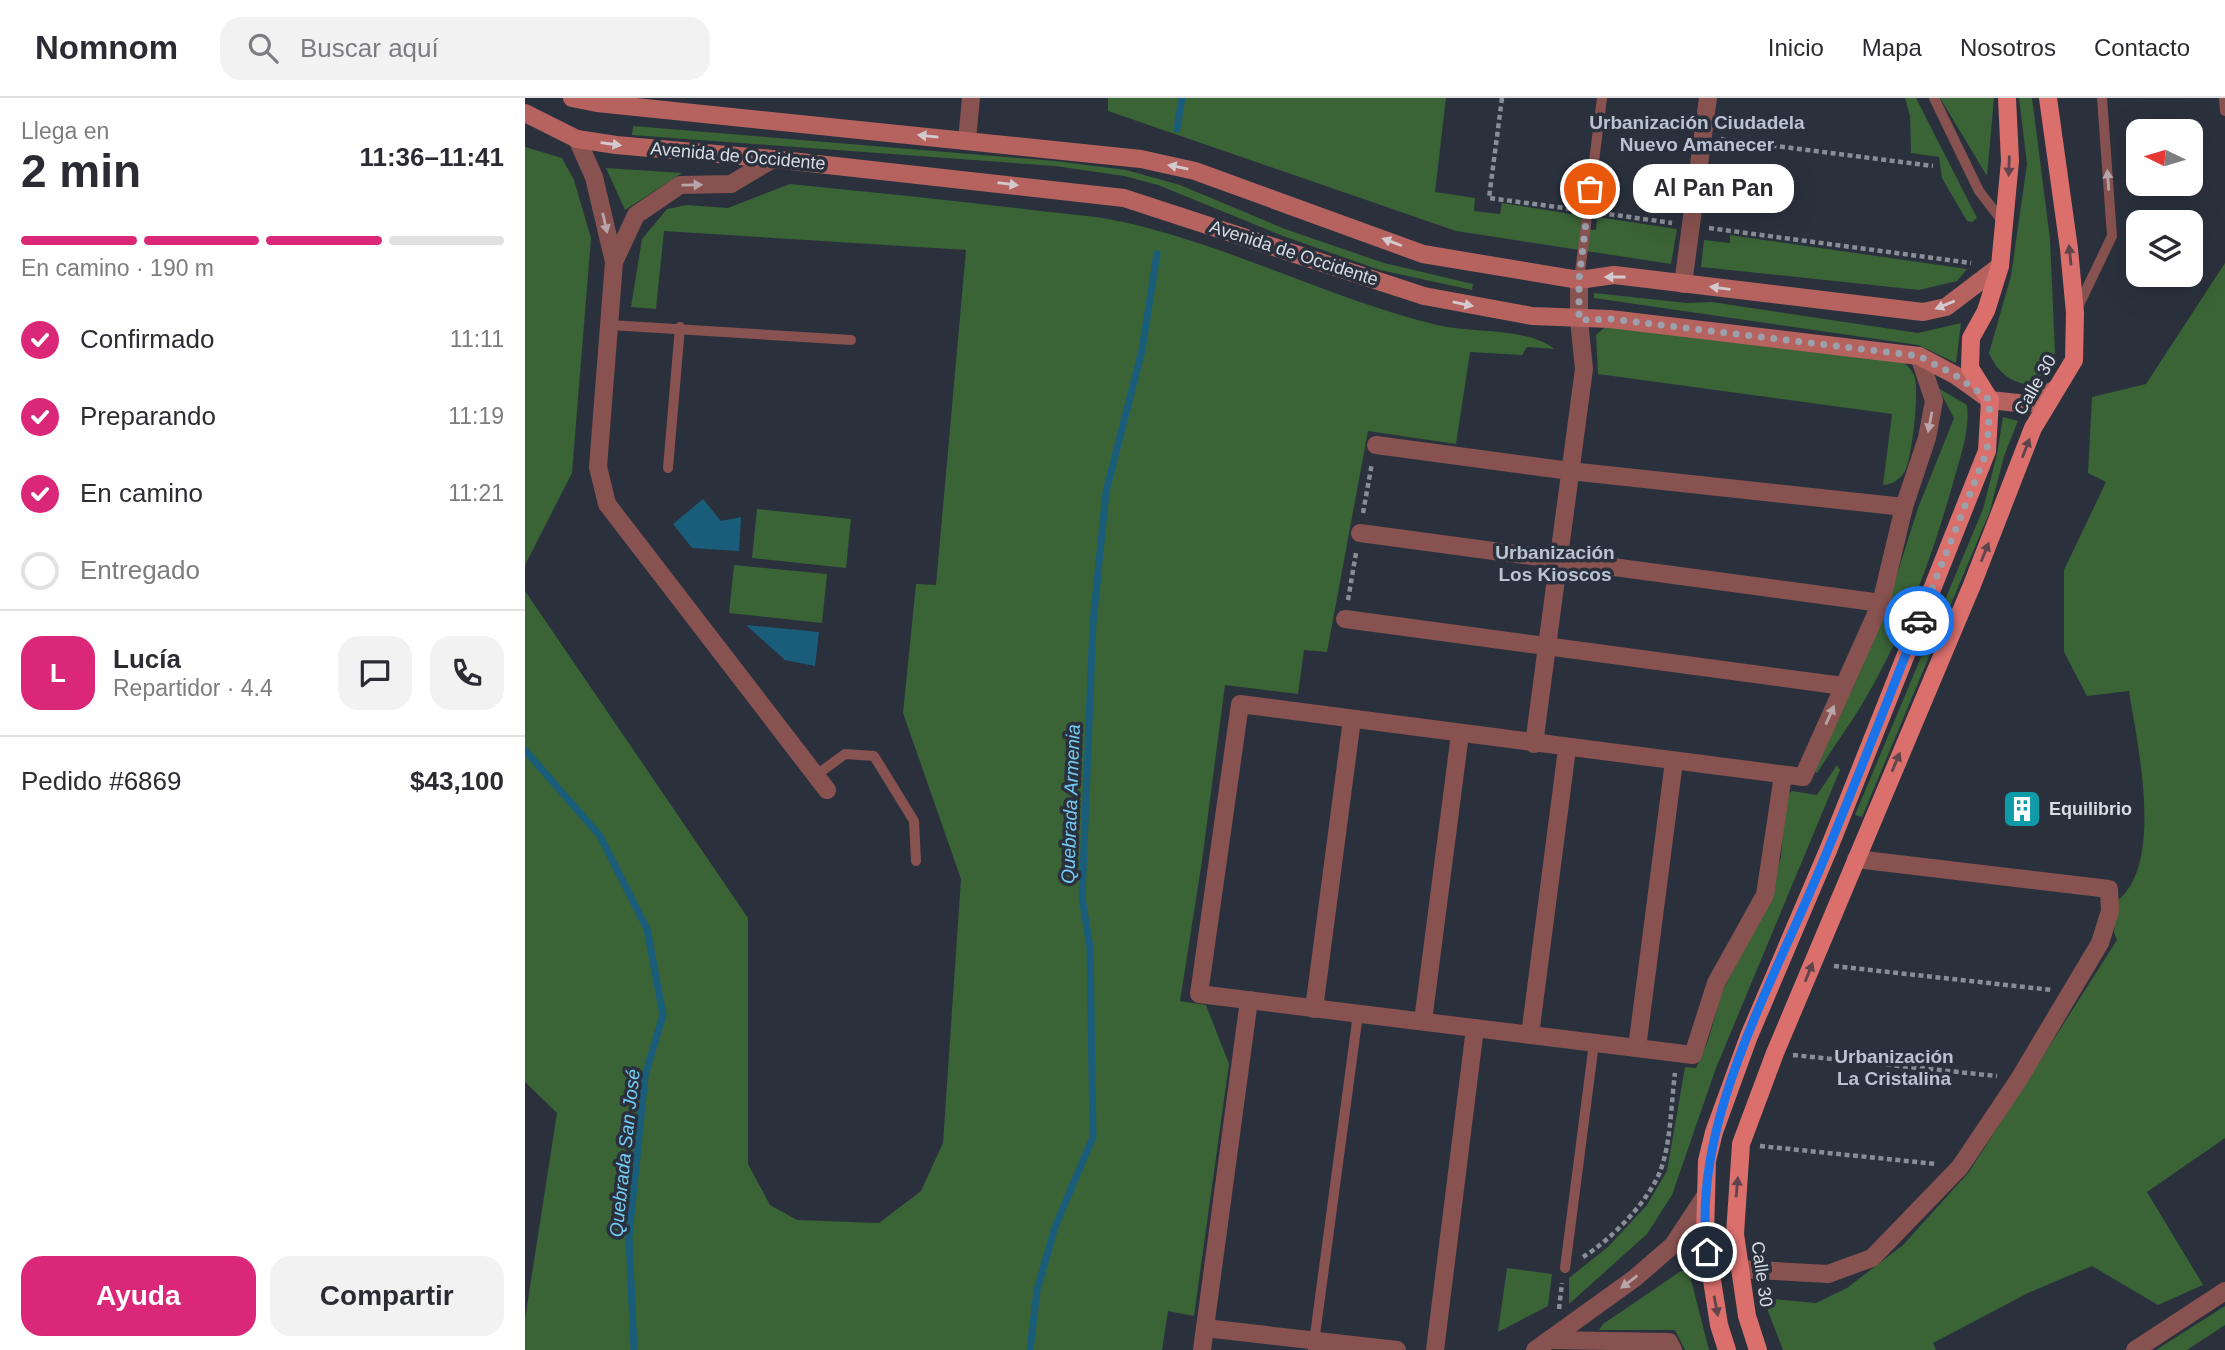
<!DOCTYPE html>
<html lang="es">
<meta charset="utf-8">
<style>
body{margin:0;font-family:Arial,sans-serif;background:#f2f2f3;color:#2b2b33;height:100vh;display:flex;flex-direction:column;font-size:26px;white-space:nowrap}
*{box-sizing:border-box;margin:0}
p{font-size:23px;color:#7c7c81}
.icon{flex:none;width:38px;height:38px;fill:none;stroke:currentColor;stroke-width:2;stroke-linecap:round;stroke-linejoin:round}
.map{position:relative;flex:1;overflow:hidden}
.side{display:flex;flex-direction:column;background:#fff;width:525px}
.side>*{flex:none}
.needle{width:46px;rotate:275deg}
.fabs{position:absolute;left:1601px;top:21px;display:grid;gap:14px}
.fabs a{display:grid;place-items:center;width:77px;height:77px;border-radius:14px;background:#fff;box-shadow:0 7px 28px #0002;font-size:35px}
.pin{position:absolute;display:grid;place-items:center;width:60px;height:60px;color:#fff;margin:-30px;border:4px solid #fff;border-radius:50%;box-shadow:0 2px 7px #0007}
.courier{position:absolute;display:grid;place-items:center;width:70px;height:70px;margin:-35px;border:5px solid #1a73e8;border-radius:50%;background:#fff;color:#222;box-shadow:0 2px 9px #0007}
.bubble{position:absolute;height:49px;border-radius:21px;background:#fff;box-shadow:0 7px 28px #0002;font-size:23px;font-weight:700;line-height:49px;text-align:center}
.overview em{font-style:normal;font-weight:700}
.overview div{display:flex;flex-direction:column-reverse}
.overview{display:flex;align-items:center;justify-content:space-between;height:119px;padding:0 21px}
h1{font-size:46px;font-weight:700;line-height:52px}
.bar{display:grid;grid-template-columns:repeat(4,1fr);gap:10px 7px;align-content:center;height:84px;padding:0 21px}
.bar i{height:9px;border-radius:5px;background:#e1e1e2}
.bar .active{background:#db2777}
.bar p{grid-column:span 4}
.line{display:flex;align-items:center;gap:18px;padding:0 21px;border-top:2px solid #e1e1e2}
.line div{flex:1}
.round{display:grid;place-items:center;flex:none;width:74px;height:74px;border-radius:21px;background:#f2f2f3}
ol{padding:0 21px;list-style:none}
li{display:flex;align-items:center;gap:21px;height:77px}
li p{margin-inline-start:auto}
li .icon{padding:7px;border-radius:50%;background:#db2777;color:#fff;stroke-width:4}
li:last-child{color:#7c7c81}
li i{width:38px;height:38px;border:4px solid #e1e1e2;border-radius:50%}
.primary-button{display:flex;gap:14px;margin-top:auto;padding:14px 21px}
.primary-button a{flex:1;height:80px;border-radius:21px;background:#db2777;color:#fff;font-size:28px;font-weight:700;line-height:80px;text-align:center}
.primary-button a+a{background:#f2f2f3;color:#2b2b33}
header{display:flex;align-items:center;gap:42px;box-sizing:border-box;height:98px;padding:0 35px;background:#fff;border-bottom:2px solid #e1e1e2}
header strong{font-size:33px}
nav{display:flex;gap:38px;margin-inline-start:auto;font-size:24px}
.search{width:490px;height:63px;background:#f2f2f3;display:flex;align-items:center;gap:18px;box-sizing:border-box;padding:0 24px;border-radius:21px;color:#7c7c81;font-size:26px}
main{display:flex;flex:1;min-height:0}
.map>svg:first-child{display:block}
</style>
<header>
<strong>Nomnom</strong>
<div class="search"><svg class="icon" aria-label="search" viewBox="0 0 24 24"><circle cx="10" cy="10" r="6"/><path d="M15 15l6 6"/></svg>Buscar aquí</div>
<nav><a>Inicio</a><a>Mapa</a><a>Nosotros</a><a>Contacto</a></nav>
</header>
<main>
<section class="side">
<div class="overview"><div><h1>2 min</h1><p>Llega en</p></div><em>11:36–11:41</em></div>
<div class="bar"><i class="active"></i><i class="active"></i><i class="active"></i><i></i><p>En camino · 190 m</p></div>
<ol>
<li><svg class="icon" aria-label="check" viewBox="0 0 24 24"><path d="M5 12l5 5 9-10"/></svg>Confirmado<p>11:11</p></li>
<li><svg class="icon" aria-label="check" viewBox="0 0 24 24"><path d="M5 12l5 5 9-10"/></svg>Preparando<p>11:19</p></li>
<li><svg class="icon" aria-label="check" viewBox="0 0 24 24"><path d="M5 12l5 5 9-10"/></svg>En camino<p>11:21</p></li>
<li><i></i>Entregado</li>
</ol>
<div class="line" style="height:126px"><b class="round" style="background:#db2777;color:#fff">L</b><div><b>Lucía</b><p>Repartidor · 4.4</p></div><a class="round"><svg class="icon" aria-label="chat" viewBox="0 0 24 24"><path d="M4 5h16v11H9l-5 4z"/></svg></a><a class="round"><svg class="icon" aria-label="phone" viewBox="0 0 24 24"><path d="M5 4h4l2 5-3 2q2 4 5 5l2-3 5 2v4C11 20 4 13 5 4z"/></svg></a></div>
<div class="line" style="height:91px"><div>Pedido #6869</div><b>$43,100</b></div>
<div class="primary-button"><a>Ayuda</a><a>Compartir</a></div>
</section>
<div class="map">
<svg width="1700" height="1252" viewBox="0 0 1700 1252">
<rect width="100%" height="100%" fill="#2a313d"/>
<!-- green -->
<g fill="#3a6336">
<path d="M 583,0 L 921,0 L 910,94 L 950,100 L 949,113 L 975,116 L 977,105 L 1058,118 L 1057,131 L 1071,132 L 1072,119 L 1152,131 L 1146,166 L 931,133 L 583,13 Z"/>
<path d="M 1380,0 L 1391,0 L 1452,120 L 1447,124 L 1442,123 L 1417,80 L 1414,59 L 1386,55 L 1385,18 Z"/>
<path d="M 1415,0 L 1469,0 L 1462,78 Z"/>
<path d="M 1494,0 L 1507,0 L 1525,141 L 1530,255 L 1520,277 L 1506,287 C 1486,285 1472,274 1464,255 L 1486,178 L 1502,66 Z"/>
<path d="M 108,28 L 530,63 L 601,72 L 655,87 L 760,131 L 859,165 L 948,186 L 947,192 L 855,172 L 758,138 L 633,87 L 599,78 L 530,68 L 107,37 Z"/>
<path d="M 0,49 L 37,60 L 49,82 L 66,140 L 47,375 L 0,467 Z"/>
<path d="M 81,70 L 157,75 L 100,112 Z"/>
<path d="M 265,86 C 345,94 426,102 507,112 C 541,116 578,118 611,127 C 714,152 809,202 912,227 C 949,236 998,228 1030,251 L 1002,249 L 997,257 L 945,254 L 931,346 L 843,333 L 802,554 L 779,552 L 773,596 L 700,587 L 677,763 L 655,903 L 681,907 L 704,966 L 669,1218 L 643,1213 L 637,1252 L 0,1252 L 0,1221 L 32,1015 L 0,984 L 0,493 L 223,820 L 223,1066 L 245,1107 L 272,1122 L 354,1125 L 396,1093 L 418,1045 L 436,781 L 378,615 L 391,486 L 411,487 L 441,152 L 139,133 L 131,211 L 106,209 L 117,141 L 142,111 L 162,107 L 203,110 Z"/>
<path d="M 1205,137 L 1442,171 L 1432,183 L 1394,192 L 1176,169 L 1179,142 L 1205,145 Z"/>
<path d="M 1700,165 L 1700,1040 L 1622,1094 L 1678,1187 L 1633,1207 L 1567,1168 L 1503,1195 L 1408,1245 L 1411,1252 L 1258,1252 L 1238,1200 L 1291,1205 L 1322,1190 L 1378,1147 L 1444,1074 L 1592,842 L 1589,834 L 1592,803 C 1640,766 1612,645 1604,593 L 1562,598 L 1539,554 L 1539,472 L 1581,384 L 1563,375 L 1567,299 L 1621,286 Z"/>
<path d="M 1069,195 L 1162,205 L 1187,204 L 1393,235 L 1436,225 L 1431,265 L 1393,247 L 1069,200 Z"/>
<path d="M 1080,229 L 1359,256 C 1372,261 1383,264 1389,277 C 1395,289 1387,361 1380,373 C 1375,382 1368,386 1358,387 L 1367,316 L 1073,276 L 1071,237 Z"/>
<path d="M 1413,290 L 1442,307 C 1445,334 1435,359 1428,385 C 1407,461 1377,540 1336,608 C 1322,631 1306,652 1292,675 L 1287,673 L 1294,640 L 1327,592 L 1362,508 L 1393,410 L 1429,320 Z"/>
<path d="M 1478,319 L 1493,323 L 1479,358 L 1465,413 L 1337,719 L 1330,717 L 1458,411 L 1472,356 Z"/>
<path d="M 232,411 L 326,421 L 321,470 L 227,460 Z"/>
<path d="M 209,467 L 302,476 L 297,525 L 204,515 Z"/>
<path d="M 1312,667 L 1315,672 L 1191,970 L 1147,1097 L 1122,1136 L 1044,1206 L 1044,1180 L 1083,1149 L 1122,1107 L 1142,1073 L 1160,969 L 1171,970 L 1183,943 L 1197,894 L 1246,797 L 1256,758 L 1261,698 L 1267,693 L 1292,697 Z"/>
<path d="M 982,1170 L 1027,1176 L 1023,1208 L 973,1234 Z"/>
<path d="M 1156,1173 L 1164,1174 L 1184,1252 L 1160,1252 L 1150,1232 L 1074,1232 L 1078,1226 Z"/>
<path d="M 1700,1208 L 1700,1227 L 1662,1252 L 1631,1252 Z"/>
</g>
<!-- water -->
<g fill="#1a5d7a">
<path d="M 178,401 L 196,423 L 216,419 L 214,453 L 167,450 L 148,426 Z"/>
<path d="M 221,527 L 294,534 L 290,568 L 260,562 Z"/>
</g>
<g fill="none" stroke-linecap="round" stroke-linejoin="round">
<!-- stream -->
<g stroke="#1a5d7a" stroke-width="7">
<path d="M 652,31 L 657,0"/>
<path d="M 0,652 L 75,738 L 122,831 L 138,917 L 120,978 L 104,1139 L 109,1252"/>
<path d="M 505,1252 L 512,1192 L 530,1129 L 568,1039 L 565,849 L 557,800 L 568,525 L 581,394 L 617,252 L 632,156"/>
</g>
<!-- path -->
<g stroke="#888d97" stroke-width="4.5" stroke-dasharray="5 3.5" stroke-linecap="butt">
<path d="M 977,0 L 964,100 L 1047,111"/>
<path d="M 1196,41 L 1408,68"/>
<path d="M 1076,115 L 1147,125"/>
<path d="M 1184,130 L 1446,165"/>
<path d="M 838,415 L 847,365"/>
<path d="M 823,502 L 831,455"/>
<path d="M 1309,868 L 1527,892"/>
<path d="M 1268,957 L 1472,978"/>
<path d="M 1235,1048 L 1411,1066"/>
<path d="M 1058,1159 C 1086,1142 1125,1102 1136,1071 C 1146,1043 1146,1006 1150,975"/>
<path d="M 1034,1211 L 1037,1185"/>
</g>
<!-- lane -->
<g stroke="#875250" stroke-width="10">
<path d="M 1409,0 L 1454,93 L 1478,124"/>
<path d="M 1699,0 L 1700,13"/>
<path d="M 1054,182 L 1077,0"/>
<path d="M 1552,211 L 1587,138 L 1577,0"/>
<path d="M 85,227 L 326,242"/>
<path d="M 143,370 L 155,229"/>
<path d="M 290,678 L 320,656 L 349,658 L 389,723 L 391,763"/>
<path d="M 1040,1170 L 1069,945"/>
<path d="M 788,1252 L 833,916"/>
</g>
<!-- street -->
<g stroke="#875250" stroke-width="18">
<path d="M 52,41 L 69,79 L 89,164 L 73,369 L 82,406 L 302,692"/>
<path d="M 442,42 L 446,0"/>
<path d="M 89,164 L 111,117 L 155,87 L 206,86 L 248,61"/>
<path d="M 1158,186 L 1183,0"/>
<path d="M 851,347 L 1045,373 L 1379,409"/>
<path d="M 835,435 L 1356,505"/>
<path d="M 820,521 L 1318,588"/>
<path d="M 1009,646 L 1059,271 L 1054,222 L 1054,182"/>
<path d="M 1258,677 L 1240,797 L 1191,885 L 1168,957 L 674,896 L 715,606 L 1278,679 L 1356,505 L 1379,409 L 1402,340 L 1409,303 L 1394,258"/>
<path d="M 789,911 L 827,621"/>
<path d="M 898,923 L 935,636"/>
<path d="M 1005,937 L 1042,651"/>
<path d="M 1112,950 L 1149,663"/>
<path d="M 1215,1171 L 1303,1176 L 1347,1160 L 1435,1069 L 1494,981 L 1575,845 L 1585,813 L 1584,791 L 1331,761"/>
<path d="M 680,1230 L 872,1252"/>
<path d="M 1024,1242 L 1144,1244 L 1148,1252"/>
<path d="M 677,1252 L 724,902"/>
<path d="M 910,1252 L 950,930"/>
<path d="M 1010,1252 L 1110,1180 L 1148,1147 L 1181,1097"/>
<path d="M 1610,1252 L 1700,1193"/>
</g>
<!-- secondary -->
<g stroke="#b66360" stroke-width="18">
<path d="M 47,0 L 72,5 L 616,61 L 670,73 L 898,156 L 1054,182 L 1089,177 L 1398,214 L 1421,209 L 1475,168"/>
<path d="M 0,15 L 52,41 L 91,47 L 248,61 L 599,100 L 899,198 L 1007,218 L 1085,221 L 1394,258 L 1430,277 L 1465,302 L 1502,306 L 1529,292"/>
</g>
<!-- primary -->
<g stroke="#da6f6c" stroke-width="18">
<path d="M 1202,1252 L 1194,1227 L 1180,1137 L 1182,1063 L 1189,1034 L 1224,938 L 1304,750 L 1462,353 L 1465,302 L 1445,270 L 1446,240 L 1461,213 L 1475,168 L 1485,63 L 1482,0"/>
<path d="M 1233,1252 L 1222,1218 L 1210,1136 L 1216,1046 L 1250,955 L 1447,487 L 1508,330 L 1549,262 L 1550,215 L 1544,151 L 1523,0"/>
</g>
</g>
<!-- one-way arrows -->
<defs><path id="oneway-solid" d="M-6-.8H1V-3.2L6.5 0L1 3.2V.8H-6Z" transform="scale(1.75)"/></defs>
<g fill="#d3cad0">
<use href="#oneway-solid" transform="translate(403 38) rotate(-174)"/>
<use href="#oneway-solid" transform="translate(86 46) rotate(8)"/>
<use href="#oneway-solid" transform="translate(653 69) rotate(-168)"/>
<use href="#oneway-solid" transform="translate(483 86) rotate(7)"/>
<use href="#oneway-solid" transform="translate(867 144) rotate(-159)"/>
<use href="#oneway-solid" transform="translate(1090 179) rotate(-180)"/>
<use href="#oneway-solid" transform="translate(1195 190) rotate(-173)"/>
<use href="#oneway-solid" transform="translate(938 206) rotate(12)"/>
<use href="#oneway-solid" transform="translate(1420 207) rotate(158)"/>
</g>
<g fill="#5f444b">
<use href="#oneway-solid" transform="translate(1484 68) rotate(92)"/>
<use href="#oneway-solid" transform="translate(1545 157) rotate(-96)"/>
<use href="#oneway-solid" transform="translate(1501 350) rotate(-69)"/>
<use href="#oneway-solid" transform="translate(1460 454) rotate(-68)"/>
<use href="#oneway-solid" transform="translate(1371 664) rotate(-67)"/>
<use href="#oneway-solid" transform="translate(1284 874) rotate(-68)"/>
<use href="#oneway-solid" transform="translate(1212 1089) rotate(-85)"/>
<use href="#oneway-solid" transform="translate(1191 1208) rotate(79)"/>
</g>
<g fill="#b8a5a9">
<use href="#oneway-solid" transform="translate(1583 82) rotate(-94)"/>
<use href="#oneway-solid" transform="translate(167 87) rotate(-1)"/>
<use href="#oneway-solid" transform="translate(80 125) rotate(77)"/>
<use href="#oneway-solid" transform="translate(1405 324) rotate(101)"/>
<use href="#oneway-solid" transform="translate(1305 617) rotate(-66)"/>
<use href="#oneway-solid" transform="translate(1104 1184) rotate(143)"/>
</g>
<g fill="none" stroke-linecap="round" stroke-linejoin="round">
<!-- done -->
<path stroke="#9ba0aa" stroke-width="7" stroke-dasharray="0 12.6" d="M 1065,91 L 1054,182 L 1054,222 L 1086,221 L 1394,258 L 1430,277 L 1465,302 L 1462,353 L 1394,523"/>
<!-- route -->
<path stroke="#1a73e8" stroke-width="9" d="M 1182,1154 C 1166,1027 1246,889 1294,773 C 1329,690 1361,606 1394,523"/>
</g>
<!-- icons -->
<defs>
<g id="building-square" transform="scale(2.0125)"><rect x="-9" y="-9" width="18" height="18" rx="4" fill="#0f9aa8" stroke="#2a313d"/><path d="M-4-6H4V6H1V3H-1V6H-4ZM-2.5-4.3h1.7v1.8h-1.7ZM.8-4.3h1.7v1.8H.8ZM-2.5-1h1.7V.8h-1.7ZM.8-1h1.7V.8H.8Z" fill="#fff"/></g>
</defs>
<g fill-rule="evenodd">
<use href="#building-square" x="1497" y="711"/>
</g>
<g text-anchor="middle" stroke-width="7" stroke-linejoin="round" paint-order="stroke">
<!-- street labels -->
<g font-size="18" fill="#d8dce4" stroke="#2a313d">
<text transform="translate(213 58) rotate(5)" y="6">Avenida de Occidente</text>
<text transform="translate(769 155) rotate(18)" y="6">Avenida de Occidente</text>
<text transform="translate(1510 287) rotate(-60)" y="6">Calle 30</text>
<text transform="translate(1237 1176) rotate(82)" y="6">Calle 30</text>
</g>
<!-- poi labels -->
<g font-size="18" font-weight="bold" fill="#d8dce4" stroke="#2a313d" text-anchor="start">
<text x="1524" y="717">Equilibrio</text>
</g>
<!-- neighbourhood labels -->
<g font-size="19" font-weight="bold" fill="#bac3d1" stroke="#2a313d">
<text x="1172" y="31">Urbanización Ciudadela<tspan x="1172" dy="22">Nuevo Amanecer</tspan></text>
<text x="1030" y="461">Urbanización<tspan x="1030" dy="22">Los Kioscos</tspan></text>
<text x="1369" y="965">Urbanización<tspan x="1369" dy="22">La Cristalina</tspan></text>
</g>
<!-- water labels -->
<g font-size="19" font-style="italic" fill="#74ccf6" stroke="#2a313d">
<text transform="translate(545 706) rotate(-88)" y="7">Quebrada Armenia</text>
<text transform="translate(99 1055) rotate(-84)" y="7">Quebrada San José</text>
</g>
</g>
</svg>
<div class="fabs">
<a><svg class="needle" viewBox="-14 -14 28 28"><path d="M0-13l5 13h-10z" fill="#e53935"/><path d="M0 13l5-13h-10z" fill="#7c7c81"/></svg></a>
<a><svg class="icon" aria-label="layers" viewBox="0 0 24 24"><path d="M12 4l9 5-9 5-9-5zM3 14l9 5 9-5"/></svg></a>
</div>
<div class="pin" style="left:1065px;top:91px;background:#ea580c"><svg class="icon" aria-label="bag" viewBox="0 0 24 24"><path d="M5 8h14l-1 12H6zM9 8a3 3 0 0 1 6 0"/></svg></div>
<div class="pin" style="left:1182px;top:1154px;background:#1f2937"><svg class="icon" aria-label="home" viewBox="0 0 24 24"><path d="M3 11l9-7 9 7M6 9v11h12V9"/></svg></div>
<div class="courier" style="left:1394px;top:523px"><svg class="icon" aria-label="car" viewBox="0 0 24 24"><path d="M5 17H2v-5l4-1 3-4h7l3 4 3 1v5h-3M9 17h6M6 11h13"/><circle cx="7" cy="17" r="2"/><circle cx="17" cy="17" r="2"/></svg></div>
<div class="bubble" style="left:1108px;top:66px;width:161px">Al Pan Pan</div>
</div>
</main>
